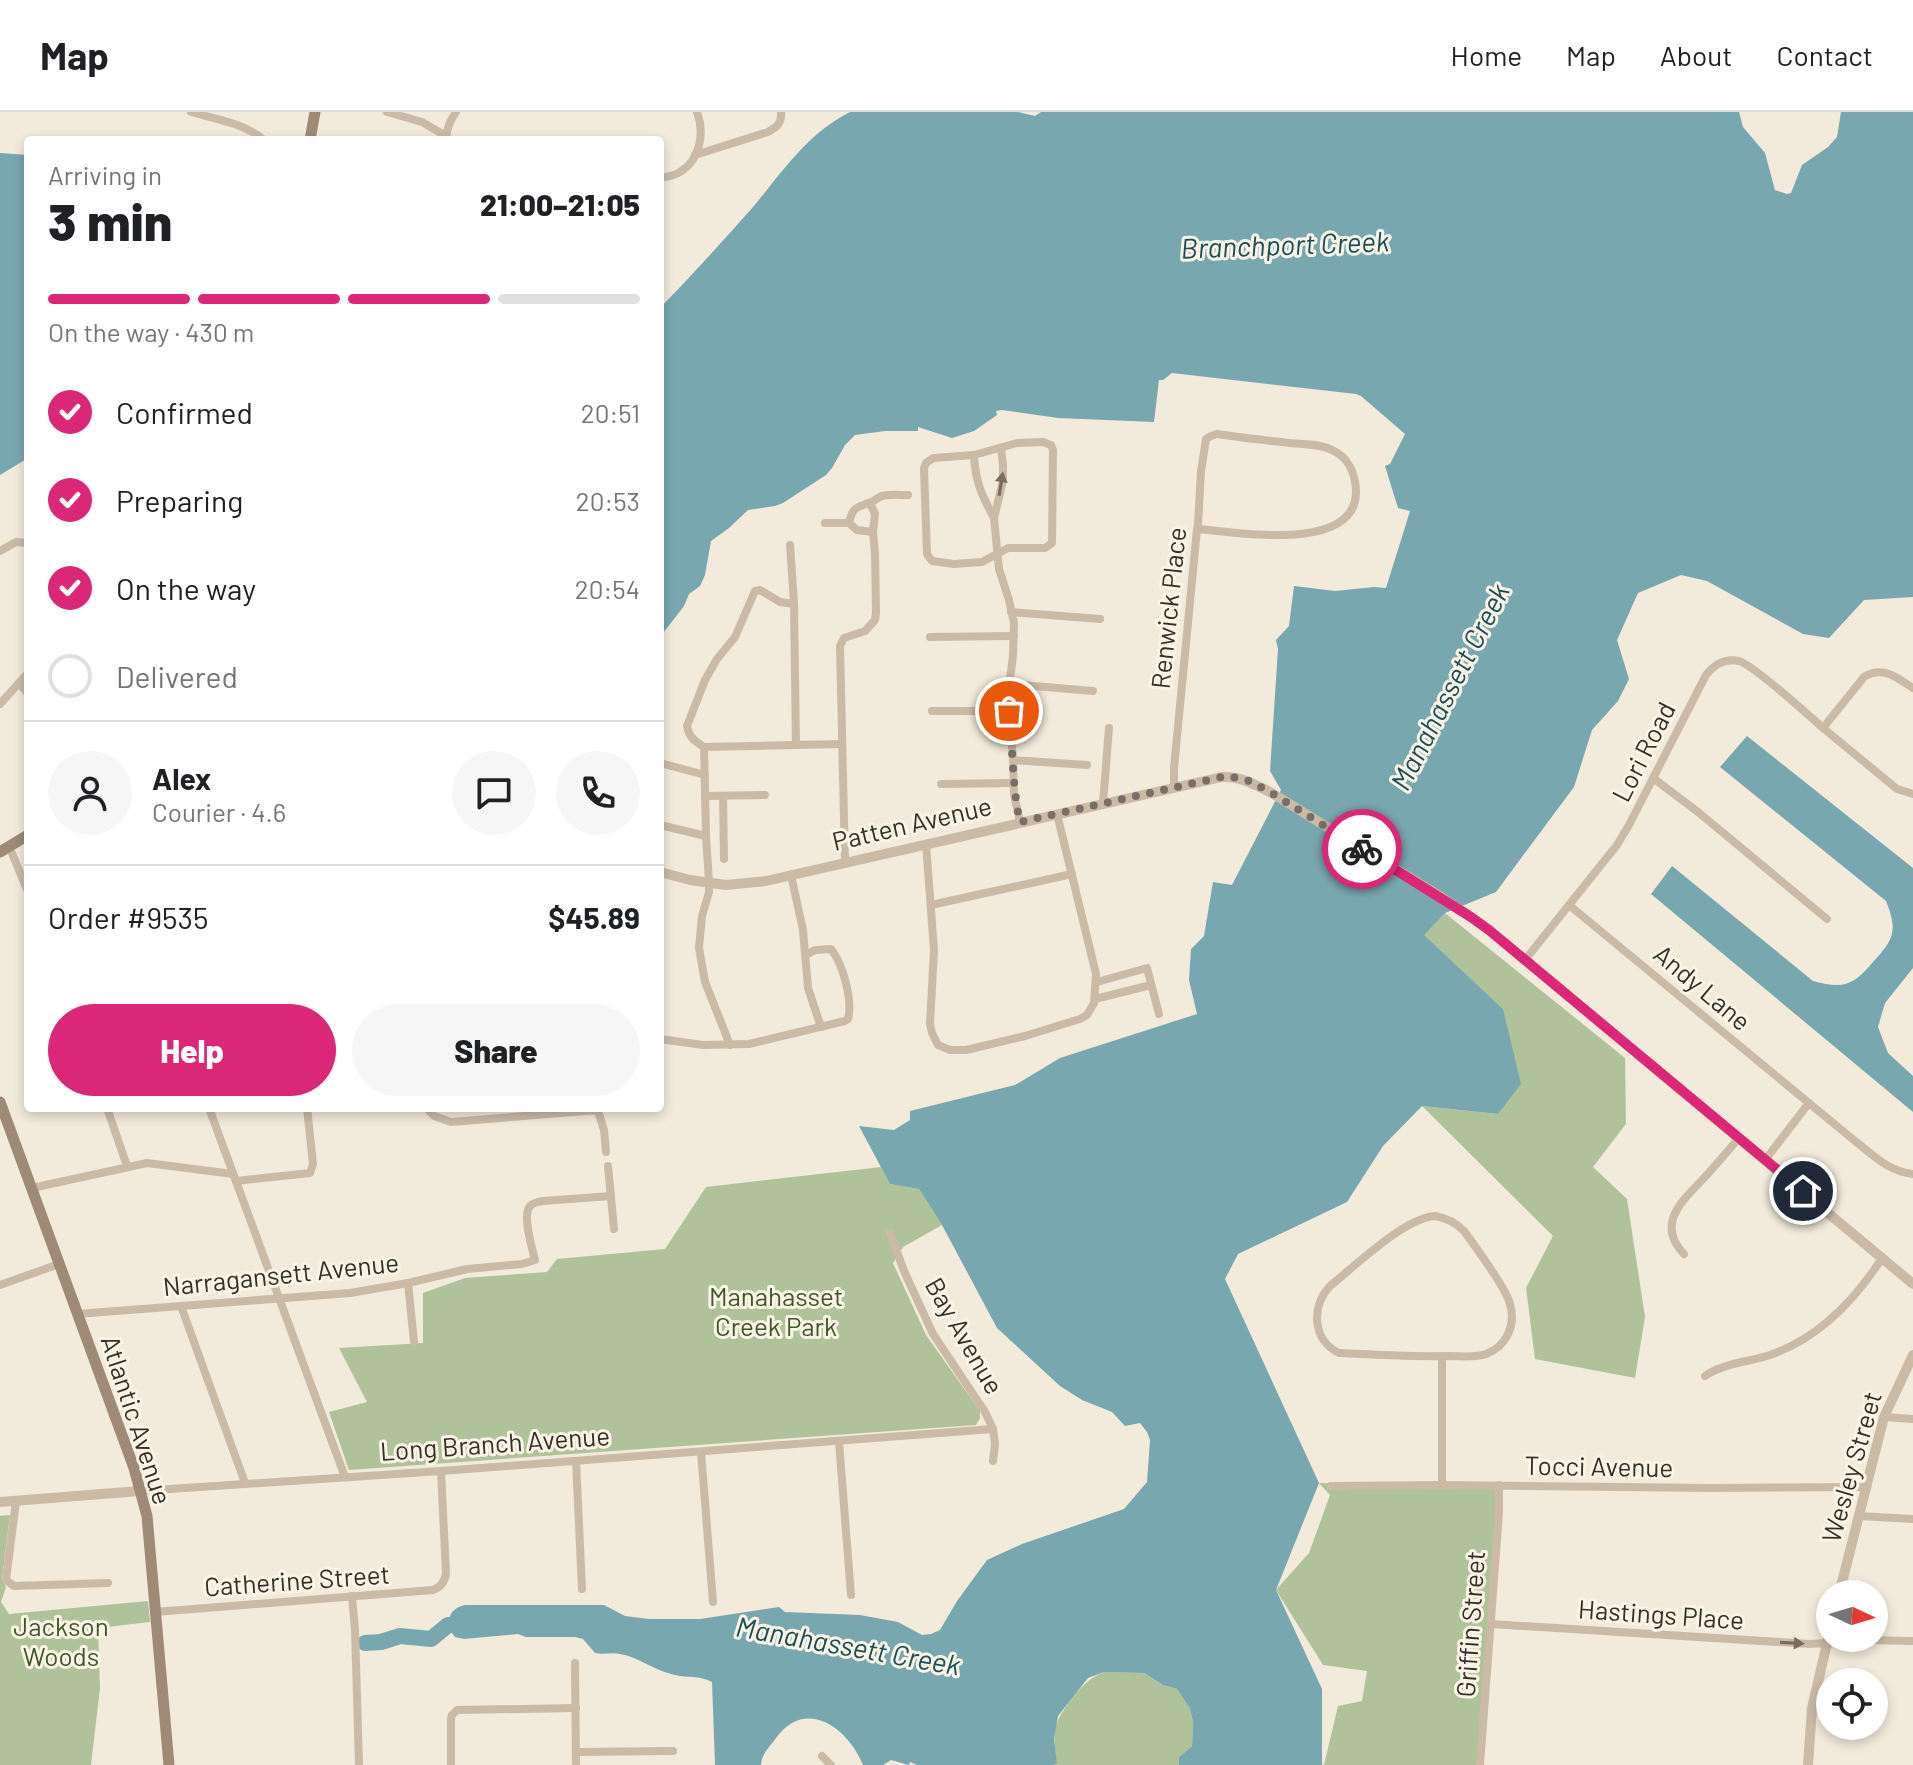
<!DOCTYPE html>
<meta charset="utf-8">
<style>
body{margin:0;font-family:Barlow,sans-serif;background:#f6f6f6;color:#202124;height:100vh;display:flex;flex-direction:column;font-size:30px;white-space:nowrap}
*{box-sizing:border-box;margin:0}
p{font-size:26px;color:#757577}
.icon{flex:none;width:44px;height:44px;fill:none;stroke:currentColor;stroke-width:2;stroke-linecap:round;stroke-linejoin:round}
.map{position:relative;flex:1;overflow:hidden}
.drawer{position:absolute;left:24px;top:24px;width:640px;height:976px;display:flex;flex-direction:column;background:#fff;border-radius:8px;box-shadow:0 4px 12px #0003}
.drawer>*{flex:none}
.needle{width:52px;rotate:94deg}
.buttons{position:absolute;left:1816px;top:1468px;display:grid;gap:16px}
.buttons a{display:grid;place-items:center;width:72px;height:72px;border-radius:50%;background:#fff;box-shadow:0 4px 12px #0003;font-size:40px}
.pin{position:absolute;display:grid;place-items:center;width:68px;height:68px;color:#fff;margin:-34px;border:4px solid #fff;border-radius:50%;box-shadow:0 2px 8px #0007}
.courier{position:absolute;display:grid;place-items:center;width:80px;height:80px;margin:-40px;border:6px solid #db2777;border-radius:50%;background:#fff;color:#222;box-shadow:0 2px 10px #0007}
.summary em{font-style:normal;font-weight:800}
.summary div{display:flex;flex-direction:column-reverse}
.summary{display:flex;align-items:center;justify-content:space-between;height:136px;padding:0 24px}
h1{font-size:52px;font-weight:800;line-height:60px}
.bar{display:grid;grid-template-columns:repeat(4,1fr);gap:12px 8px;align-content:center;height:96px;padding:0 24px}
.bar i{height:10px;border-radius:6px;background:#e0e0e0}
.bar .on{background:#db2777}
.bar p{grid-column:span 4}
.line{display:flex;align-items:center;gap:20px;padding:0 24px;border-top:2px solid #e0e0e0}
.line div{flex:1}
.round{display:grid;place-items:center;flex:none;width:84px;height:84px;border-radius:42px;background:#f6f6f6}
ol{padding:0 24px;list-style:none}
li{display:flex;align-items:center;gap:24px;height:88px}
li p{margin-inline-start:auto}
li .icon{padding:8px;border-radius:50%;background:#db2777;color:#fff;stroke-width:4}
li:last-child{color:#757577}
li i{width:44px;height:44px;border:4px solid #e0e0e0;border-radius:50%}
.button{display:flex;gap:16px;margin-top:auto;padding:16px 24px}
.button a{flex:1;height:92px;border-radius:48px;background:#db2777;color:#fff;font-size:32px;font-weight:800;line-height:92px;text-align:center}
.button a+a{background:#f6f6f6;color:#202124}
header{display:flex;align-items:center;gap:48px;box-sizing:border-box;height:112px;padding:0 40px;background:#fff;border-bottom:2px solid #e0e0e0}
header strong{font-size:38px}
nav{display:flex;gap:44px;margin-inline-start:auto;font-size:28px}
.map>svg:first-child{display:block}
</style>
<header>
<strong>Map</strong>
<nav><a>Home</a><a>Map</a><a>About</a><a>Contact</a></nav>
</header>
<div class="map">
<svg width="1913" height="1653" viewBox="0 0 1913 1653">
<rect width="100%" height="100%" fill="#f2eadb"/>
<!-- green -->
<g fill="#b0c29a">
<path d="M 1445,801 L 1625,946 L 1626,1012 L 1593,1055 L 1627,1087 L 1645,1205 L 1635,1266 L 1535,1247 L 1526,1176 L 1553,1124 L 1422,994 L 1498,1002 L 1503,897 L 1423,823 Z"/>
<path d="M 881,1055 L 890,1072 L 919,1077 L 942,1113 L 903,1135 L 893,1151 L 926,1223 L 980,1299 L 980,1306 L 976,1313 L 349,1358 L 329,1300 L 367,1290 L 339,1236 L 423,1231 L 423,1181 L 465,1166 L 547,1160 L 557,1147 L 665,1137 L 706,1075 Z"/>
<path d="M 1319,1371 L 1500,1376 L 1478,1653 L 1324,1653 L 1338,1594 L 1362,1589 L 1367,1559 L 1323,1553 L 1276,1478 L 1309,1441 L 1330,1383 Z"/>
<path d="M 10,1403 L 2,1467 L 6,1475 L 1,1490 L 9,1502 L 148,1489 L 150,1510 L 98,1516 L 100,1576 L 91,1653 L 0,1653 L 0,1404 Z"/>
<path d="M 1104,1560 L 1144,1561 L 1163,1573 L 1177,1577 L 1190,1597 L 1193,1610 L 1192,1634 L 1179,1645 L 1179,1653 L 1053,1653 L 1057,1651 C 1052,1617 1053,1611 1074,1584 C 1084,1572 1090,1566 1104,1560 Z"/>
</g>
<!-- water -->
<g fill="#79a7b0">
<path d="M 850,0 L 1018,0 L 1035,4 L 1041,0 L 1739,0 L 1743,15 L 1765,41 L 1775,78 L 1787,82 L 1791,81 L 1802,53 L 1828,35 L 1837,25 L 1841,0 L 1913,0 L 1913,485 L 1864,488 L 1829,526 L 1803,522 L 1707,469 L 1681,463 L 1638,481 L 1617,528 L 1629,567 L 1618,589 L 1592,618 L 1574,675 L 1496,780 L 1445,801 L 1424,823 L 1503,897 L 1521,972 L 1498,1002 L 1422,994 L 1383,1034 L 1347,1090 L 1238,1142 L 1225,1167 L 1319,1371 L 1276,1478 L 1322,1577 L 1322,1653 L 1179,1653 L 1179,1645 L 1192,1634 L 1193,1610 L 1190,1597 L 1177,1577 L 1163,1573 L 1144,1561 L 1104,1560 L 1088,1566 L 1058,1604 L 1054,1627 L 1057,1651 L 1053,1653 L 917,1653 L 910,1650 L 909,1653 L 891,1648 L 883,1653 L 863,1653 C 848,1616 806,1585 776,1626 C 769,1636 762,1641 761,1653 L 715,1653 L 712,1570 C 698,1563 689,1566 675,1563 C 655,1559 639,1545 620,1542 C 612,1540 604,1543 595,1541 L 583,1527 L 575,1525 L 526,1525 L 518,1522 L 464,1527 L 455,1525 C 444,1513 448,1496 465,1493 L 604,1493 L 625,1504 L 649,1507 L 700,1507 L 779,1495 L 785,1500 L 860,1503 L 898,1510 L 922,1523 L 931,1522 L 940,1518 L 957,1489 L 987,1448 L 1022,1432 L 1124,1397 L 1147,1370 L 1150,1328 L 1147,1320 L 1140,1311 L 1125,1314 L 1112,1300 L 1082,1288 L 1060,1274 L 997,1216 L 942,1113 L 919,1077 L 890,1072 L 859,1014 L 894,1018 L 910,1008 L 910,999 L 1015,973 L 1060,946 L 1197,902 L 1189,868 L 1191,837 L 1204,824 L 1213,770 L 1232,773 L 1281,678 L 1270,659 L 1278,537 L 1276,528 L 1289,514 L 1294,474 L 1335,479 L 1374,475 L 1386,476 L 1410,399 L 1398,396 L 1385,354 L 1390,352 L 1405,322 L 1361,284 L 1356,282 L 1172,261 L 1163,268 L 1159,268 L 1154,310 L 1058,306 L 1002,298 L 996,299 L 997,303 L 974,319 L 952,326 L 918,315 L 918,319 L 885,319 L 855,323 L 845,333 L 832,356 L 826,363 L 783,391 L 775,394 L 748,398 L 729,416 L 711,429 L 705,463 L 700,474 L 689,482 L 684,494 L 660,525 L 660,196 C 692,163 723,129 753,95 C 783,59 808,21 850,0 Z"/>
<path d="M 0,41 L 28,43 L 28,346 L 0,363 Z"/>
<path d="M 1747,624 L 1913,756 L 1913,856 L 1885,891 L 1878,915 L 1888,941 L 1913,964 L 1913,1000 L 1651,782 L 1672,754 L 1813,869 C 1843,877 1853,874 1873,850 C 1894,827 1898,819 1886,789 L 1720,655 Z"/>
</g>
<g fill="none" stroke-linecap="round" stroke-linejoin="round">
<!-- river -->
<path stroke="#79a7b0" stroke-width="16" d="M 365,1531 L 381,1530 L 400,1524 L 431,1527 L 448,1513 L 470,1513"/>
<!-- minor -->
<g stroke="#cbbba6" stroke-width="8">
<path d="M 191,0 C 215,7 244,11 264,28"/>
<path d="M 387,0 L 422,10 L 446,24"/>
<path d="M 447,27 C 445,19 451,7 456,0"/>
<path d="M 695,43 L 768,20 C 777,15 782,11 781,0"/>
<path d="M 660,66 C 667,65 674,64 680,60 C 700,48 705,21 697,0"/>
<path d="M 1043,330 L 1051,333 L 1053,338 L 1052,431 L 1045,436 L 1008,436 L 982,450 L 954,452 L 932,449 L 927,442 L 924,356 L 926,351 L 933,346 L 974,343 L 1017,331 Z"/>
<path d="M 1001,336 L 1003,353 L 1003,369 L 994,406 L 999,457 L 1009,488 L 1014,511 L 1013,543 L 1008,585 L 1013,648 L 1014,683 L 1020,710"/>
<path d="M 974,343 C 975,369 982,384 994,406"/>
<path d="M 825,411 L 849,411"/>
<path d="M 873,420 L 857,418 L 849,411 C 853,394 856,396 871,390 C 875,389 878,385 882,384 C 890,382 900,383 908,383"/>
<path d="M 790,433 L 794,492 L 796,633"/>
<path d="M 0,439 L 16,430 L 28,431"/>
<path d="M 1011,500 L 1100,507"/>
<path d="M 930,525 L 1014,524"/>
<path d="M 19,571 L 28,582"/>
<path d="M 1009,572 L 1093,579"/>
<path d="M 1913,576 C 1897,566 1883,553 1864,565 L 1823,616 L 1897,677 L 1913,682"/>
<path d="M 0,592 L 28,561"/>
<path d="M 932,599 L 1009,599"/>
<path d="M 704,635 L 841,632"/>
<path d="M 1013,648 L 1087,653"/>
<path d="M 660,651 L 705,663"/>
<path d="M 1653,666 L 1698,700 L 1827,807"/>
<path d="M 941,672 L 1014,671"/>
<path d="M 1174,675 L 1174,656 L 1197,417 L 1198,413 L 1201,359 L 1206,327 L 1211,324 L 1217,322 C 1242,326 1266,328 1290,331 C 1304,332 1320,332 1332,338 C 1348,345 1355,361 1356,378 C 1358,442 1236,420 1197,417"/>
<path d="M 705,684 L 765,683"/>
<path d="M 723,684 L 724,747"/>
<path d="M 1103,691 L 1109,616"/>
<path d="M 660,713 L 706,724"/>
<path d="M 926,732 L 934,838 L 930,912 L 932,921 L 938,933 L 950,938 L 966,938 L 1025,924 L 1080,907 L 1087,903 L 1094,891 L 1096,862 L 1057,702"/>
<path d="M 9,734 L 28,780"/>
<path d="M 845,750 L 840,534 L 844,526 L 865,519 L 875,508 L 876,501 L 875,441 L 873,420 L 875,402 L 870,391"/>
<path d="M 791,763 L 803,818 L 808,876 L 821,915"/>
<path d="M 931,793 L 1072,762"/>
<path d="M 1569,793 L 1855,1029 C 1873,1043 1889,1060 1913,1062"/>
<path d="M 1525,848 L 1617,733 L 1629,713 L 1706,563 C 1714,553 1725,546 1739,549 C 1755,554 1807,602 1823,616"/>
<path d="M 1097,870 L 1147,856 L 1159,902"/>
<path d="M 1095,887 L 1151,873"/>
<path d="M 660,927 L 703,933 L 749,932 L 845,909 L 848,907 C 853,889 843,852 831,837 L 815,838 L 806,843"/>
<path d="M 730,933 L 705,870 L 699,836 L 702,804 L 709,780 L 709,770 L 706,724 L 704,635 C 695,629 689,626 687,614 L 705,568 L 717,547 L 735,525 L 755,479 L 760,478 L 780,490 L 794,492"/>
<path d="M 107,996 L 127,1054"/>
<path d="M 209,996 L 345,1365"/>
<path d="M 427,996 L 434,1004 L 451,1010 L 598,998"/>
<path d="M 597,996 L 604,1018 L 606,1040"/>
<path d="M 1765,1048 L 1809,991"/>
<path d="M 608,1054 L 614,1117"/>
<path d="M 236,1069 L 310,1061 L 313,1052 L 307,996"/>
<path d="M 32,1076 L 147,1051 L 233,1062"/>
<path d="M 1435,1104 C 1447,1106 1455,1110 1464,1119 C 1475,1134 1506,1176 1510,1192 C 1516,1213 1507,1234 1486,1242 C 1475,1246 1461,1244 1449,1244 C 1412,1245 1376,1243 1339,1241 C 1312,1228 1311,1194 1330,1174 C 1355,1154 1404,1106 1435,1104 Z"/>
<path d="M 890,1121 L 904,1159 L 933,1222 L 985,1300 L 993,1317 L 995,1332 L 993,1349"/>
<path d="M 1684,1142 C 1655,1112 1683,1088 1704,1066 C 1716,1053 1727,1040 1738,1027"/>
<path d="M 408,1171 L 414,1230"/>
<path d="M 0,1173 L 59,1152"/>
<path d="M 181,1194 L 245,1371"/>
<path d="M 77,1202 L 350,1181 L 408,1171 L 467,1157 L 522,1152 L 535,1148 C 532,1136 522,1103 530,1094 C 534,1090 538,1090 543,1089 L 611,1084"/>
<path d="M 1442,1244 L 1442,1373"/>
<path d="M 1705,1264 C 1724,1251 1749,1250 1770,1243 C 1819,1226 1855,1188 1882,1146"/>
<path d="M 1884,1305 L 1913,1307"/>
<path d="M 839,1330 L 851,1483"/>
<path d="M 701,1340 L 713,1490"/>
<path d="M 576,1349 L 582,1477"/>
<path d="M 1331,1374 L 1442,1373 L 1711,1376 L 1866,1375"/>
<path d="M 140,1379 L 441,1359 L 993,1317"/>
<path d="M 16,1389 L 6,1468 L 14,1474 L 108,1471"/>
<path d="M 1859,1404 L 1913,1407"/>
<path d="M 352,1484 L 355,1518 L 359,1653"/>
<path d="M 155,1500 L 433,1478 C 441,1475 445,1470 446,1461 L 441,1359"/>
<path d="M 1491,1512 L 1810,1532 L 1866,1528 L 1913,1529"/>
<path d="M 575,1551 L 576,1653"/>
<path d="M 576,1640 L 673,1639"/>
<path d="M 822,1644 L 831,1653"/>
<path d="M 451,1653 L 451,1607 L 452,1603 L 457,1598 L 576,1596"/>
<path d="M 1480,1653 L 1499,1400 L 1499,1373"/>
</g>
<!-- tertiary -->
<g stroke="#cbbba6" stroke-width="10">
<path d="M 660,760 L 690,768 L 726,773 L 766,769 L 1222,665 C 1240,664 1254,672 1270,680 L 1441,785 L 1489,818 L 1913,1172"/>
<path d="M 0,1390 L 140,1379"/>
<path d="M 1839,1482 L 1884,1305 L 1913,1243"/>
<path d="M 1808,1653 L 1812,1596 L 1830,1518"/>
</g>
<!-- secondary -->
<g stroke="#9f8a77" stroke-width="11">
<path d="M 310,28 L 315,0"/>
<path d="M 0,740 L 28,723"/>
<path d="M 0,990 L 134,1356 L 147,1404 L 169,1653"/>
</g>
</g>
<!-- one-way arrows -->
<defs><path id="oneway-solid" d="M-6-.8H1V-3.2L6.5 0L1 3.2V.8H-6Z" transform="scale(2)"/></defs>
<g fill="#7a6d60">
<use href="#oneway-solid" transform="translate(1001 372) rotate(-81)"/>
<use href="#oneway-solid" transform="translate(1792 1531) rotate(3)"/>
</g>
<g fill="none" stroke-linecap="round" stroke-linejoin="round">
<!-- done -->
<path stroke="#787066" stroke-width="8" stroke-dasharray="0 14.4" d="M 1009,599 C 1013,636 1012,674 1020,710 L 1226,664 L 1247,668 L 1270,680 L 1362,737"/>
<!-- route -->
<path stroke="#db2777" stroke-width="10" d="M 1362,737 L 1471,805 L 1489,818 L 1803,1079"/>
</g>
<g text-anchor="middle" stroke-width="6" stroke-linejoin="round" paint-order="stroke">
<!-- street labels -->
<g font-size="26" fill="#372e27" stroke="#faf4e7">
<text transform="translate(1169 496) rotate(-84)" y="9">Renwick Place</text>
<text transform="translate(1644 640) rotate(-63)" y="9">Lori Road</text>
<text transform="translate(912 712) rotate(-13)" y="9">Patten Avenue</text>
<text transform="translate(1702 876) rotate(40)" y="9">Andy Lane</text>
<text transform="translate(281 1163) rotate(-6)" y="9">Narragansett Avenue</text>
<text transform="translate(964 1224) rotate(60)" y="9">Bay Avenue</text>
<text transform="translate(136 1308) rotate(72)" y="9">Atlantic Avenue</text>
<text transform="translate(495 1332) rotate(-4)" y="9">Long Branch Avenue</text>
<text transform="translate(1599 1355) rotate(1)" y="9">Tocci Avenue</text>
<text transform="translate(1852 1355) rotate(-74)" y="9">Wesley Street</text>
<text transform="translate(297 1469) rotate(-4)" y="9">Catherine Street</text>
<text transform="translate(1661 1503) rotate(4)" y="9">Hastings Place</text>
<text transform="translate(1471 1512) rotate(-86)" y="9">Griffin Street</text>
</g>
<!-- park labels -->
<g font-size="26" fill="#40562a" stroke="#faf4e7">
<text x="776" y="1194">Manahasset<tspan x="776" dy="30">Creek Park</tspan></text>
<text x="61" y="1524">Jackson<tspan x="61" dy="30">Woods</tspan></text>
</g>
<!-- water labels -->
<g font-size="28" font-style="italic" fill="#1c4e59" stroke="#faf4e7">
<text transform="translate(1285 133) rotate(-2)" y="10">Branchport Creek</text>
<text transform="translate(1450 575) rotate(-63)" y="10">Manahassett Creek</text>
<text transform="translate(848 1534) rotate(10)" y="10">Manahassett Creek</text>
</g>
</g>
</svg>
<div class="buttons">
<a><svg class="needle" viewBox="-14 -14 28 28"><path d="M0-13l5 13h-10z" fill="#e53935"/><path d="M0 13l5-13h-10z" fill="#757577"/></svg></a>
<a><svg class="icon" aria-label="locate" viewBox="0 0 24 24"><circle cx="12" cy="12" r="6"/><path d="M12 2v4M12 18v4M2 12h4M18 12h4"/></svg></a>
</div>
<div class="pin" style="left:1009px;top:599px;background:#ea580c"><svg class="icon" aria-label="bag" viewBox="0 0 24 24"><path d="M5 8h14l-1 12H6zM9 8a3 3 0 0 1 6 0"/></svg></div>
<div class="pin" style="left:1803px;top:1079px;background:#1f2937"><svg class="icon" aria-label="home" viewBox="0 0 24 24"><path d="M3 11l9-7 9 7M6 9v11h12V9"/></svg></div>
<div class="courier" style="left:1362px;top:737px"><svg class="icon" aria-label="bike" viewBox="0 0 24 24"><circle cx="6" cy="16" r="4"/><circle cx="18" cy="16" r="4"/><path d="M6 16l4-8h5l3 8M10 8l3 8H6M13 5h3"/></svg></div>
<section class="drawer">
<div class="summary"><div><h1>3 min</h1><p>Arriving in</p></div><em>21:00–21:05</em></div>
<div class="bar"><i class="on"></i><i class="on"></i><i class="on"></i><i></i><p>On the way · 430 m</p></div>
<ol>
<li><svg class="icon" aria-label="check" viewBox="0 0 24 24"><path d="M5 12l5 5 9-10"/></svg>Confirmed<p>20:51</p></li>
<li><svg class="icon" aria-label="check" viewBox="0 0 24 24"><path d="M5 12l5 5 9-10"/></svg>Preparing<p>20:53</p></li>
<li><svg class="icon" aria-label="check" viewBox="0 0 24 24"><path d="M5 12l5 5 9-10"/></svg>On the way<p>20:54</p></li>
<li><i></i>Delivered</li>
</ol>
<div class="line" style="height:144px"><a class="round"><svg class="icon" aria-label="person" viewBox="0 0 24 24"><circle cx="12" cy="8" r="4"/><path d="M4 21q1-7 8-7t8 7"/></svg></a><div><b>Alex</b><p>Courier · 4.6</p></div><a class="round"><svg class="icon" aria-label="chat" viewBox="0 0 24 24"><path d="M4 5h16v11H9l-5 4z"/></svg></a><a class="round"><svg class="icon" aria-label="phone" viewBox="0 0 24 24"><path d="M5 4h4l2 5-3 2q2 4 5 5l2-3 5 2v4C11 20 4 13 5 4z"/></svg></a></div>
<div class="line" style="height:104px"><div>Order #9535</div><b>$45.89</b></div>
<div class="button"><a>Help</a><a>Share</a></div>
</section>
</div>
